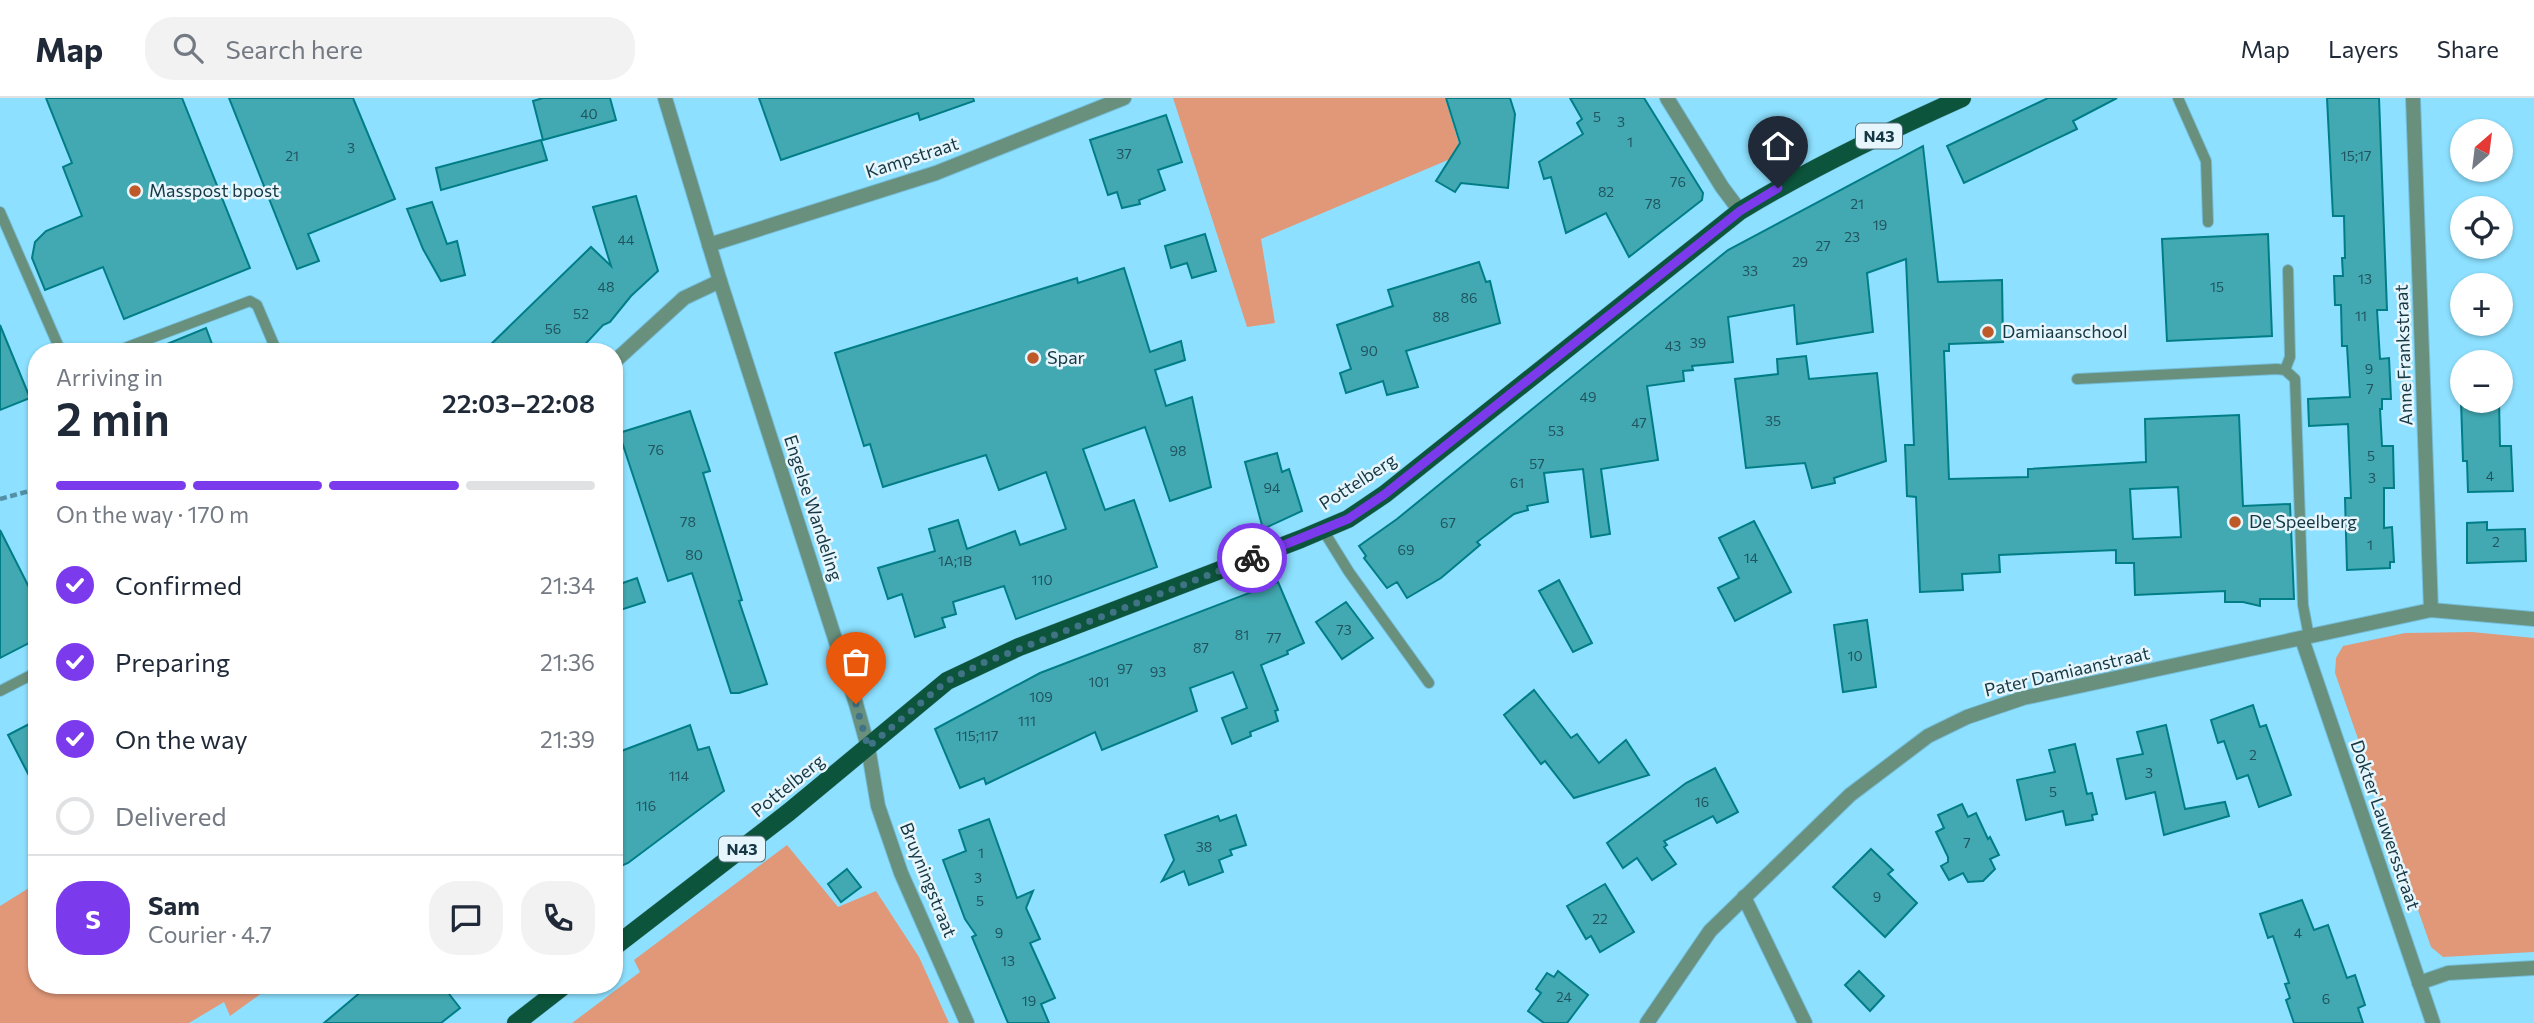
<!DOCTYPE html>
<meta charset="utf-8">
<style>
body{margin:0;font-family:Commissioner,sans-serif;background:#f2f2f3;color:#1f2937;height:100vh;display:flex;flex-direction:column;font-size:26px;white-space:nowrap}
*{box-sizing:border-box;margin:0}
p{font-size:23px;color:#747a83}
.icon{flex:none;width:38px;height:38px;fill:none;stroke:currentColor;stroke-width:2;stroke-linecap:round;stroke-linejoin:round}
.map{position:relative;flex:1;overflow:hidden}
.side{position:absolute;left:28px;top:245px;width:595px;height:651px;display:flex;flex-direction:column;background:#fff;border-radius:28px;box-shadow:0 2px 5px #0004}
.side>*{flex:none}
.needle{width:46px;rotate:28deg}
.controls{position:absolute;left:2450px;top:21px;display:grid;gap:14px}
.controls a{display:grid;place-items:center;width:63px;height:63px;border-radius:50%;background:#fff;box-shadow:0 2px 5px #0004;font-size:35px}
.pin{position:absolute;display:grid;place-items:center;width:60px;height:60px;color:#fff;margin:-72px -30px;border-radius:50% 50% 50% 0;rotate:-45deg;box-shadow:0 0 7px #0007}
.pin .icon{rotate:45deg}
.courier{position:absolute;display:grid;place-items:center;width:70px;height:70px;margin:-35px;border:5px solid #7c3aed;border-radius:50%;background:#fff;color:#222;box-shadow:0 2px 9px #0007}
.overview em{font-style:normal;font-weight:600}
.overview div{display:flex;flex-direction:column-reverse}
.overview{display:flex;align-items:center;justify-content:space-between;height:119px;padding:0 28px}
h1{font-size:46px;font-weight:600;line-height:52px}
.bar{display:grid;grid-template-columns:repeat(4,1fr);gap:10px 7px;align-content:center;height:84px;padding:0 28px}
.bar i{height:9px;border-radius:5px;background:#e0e1e3}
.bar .selected{background:#7c3aed}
.bar p{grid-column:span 4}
.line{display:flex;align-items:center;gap:18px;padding:0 28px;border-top:2px solid #e0e1e3}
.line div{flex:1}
.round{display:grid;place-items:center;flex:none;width:74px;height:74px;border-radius:28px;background:#f2f2f3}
ol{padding:0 28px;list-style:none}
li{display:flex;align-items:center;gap:21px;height:77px}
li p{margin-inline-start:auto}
li .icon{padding:7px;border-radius:50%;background:#7c3aed;color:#fff;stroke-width:4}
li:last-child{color:#747a83}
li i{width:38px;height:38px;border:4px solid #e0e1e3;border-radius:50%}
header{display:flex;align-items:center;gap:42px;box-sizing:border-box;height:98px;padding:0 35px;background:#fff;border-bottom:2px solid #e0e1e3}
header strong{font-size:33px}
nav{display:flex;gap:38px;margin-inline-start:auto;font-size:24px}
.search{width:490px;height:63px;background:#f2f2f3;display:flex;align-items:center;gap:18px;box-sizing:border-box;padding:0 24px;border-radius:28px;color:#747a83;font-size:26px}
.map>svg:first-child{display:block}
</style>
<header>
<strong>Map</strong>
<div class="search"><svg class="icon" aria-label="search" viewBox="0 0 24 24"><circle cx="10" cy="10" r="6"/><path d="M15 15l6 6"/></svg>Search here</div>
<nav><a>Map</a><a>Layers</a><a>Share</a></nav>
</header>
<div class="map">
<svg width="2534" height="925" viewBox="0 0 2534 925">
<rect width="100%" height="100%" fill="#8de0ff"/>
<!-- green -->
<g fill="#e09879">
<path d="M 1173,0 L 1445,0 L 1462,56 L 1261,141 L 1275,225 L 1247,229 Z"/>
<path d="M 2472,534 L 2534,540 L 2534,854 L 2443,859 L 2431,849 L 2335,575 L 2336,560 L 2343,548 L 2405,535 Z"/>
<path d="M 787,747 L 838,809 L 876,793 L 919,859 L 949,925 L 572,925 L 640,874 L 634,862 Z"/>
<path d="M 37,785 L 37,887 L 273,887 L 230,918 L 224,904 L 189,925 L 0,925 L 0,808 Z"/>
</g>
<!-- building -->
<g fill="#42a9b2" stroke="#017d86" stroke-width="2" fill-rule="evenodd">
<path d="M 46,0 L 182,0 L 250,170 L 124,221 L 103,169 L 45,192 L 32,160 L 35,144 L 46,133 L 82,118 L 63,69 L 72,65 Z"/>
<path d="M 229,0 L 353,0 L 395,101 L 308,136 L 319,163 L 297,171 Z"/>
<path d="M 543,0 L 610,0 L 616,22 L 543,42 L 533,3 Z"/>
<path d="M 759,0 L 973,0 L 974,3 L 920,22 L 918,15 L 781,62 Z"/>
<path d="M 1446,0 L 1510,0 L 1515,16 L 1508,90 L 1461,85 L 1455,94 L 1436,83 L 1460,45 Z"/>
<path d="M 1570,0 L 1644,0 L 1703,95 L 1702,102 L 1629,159 L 1606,115 L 1566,135 L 1551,79 L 1544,81 L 1539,64 L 1583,36 L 1577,25 L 1582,21 Z"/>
<path d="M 2048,0 L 2117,0 L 2073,23 L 2077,31 L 1964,85 L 1947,48 Z"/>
<path d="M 2327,0 L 2379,0 L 2387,212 L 2377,212 L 2380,261 L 2389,260 L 2391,301 L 2382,301 L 2382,311 L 2380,311 L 2382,348 L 2393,348 L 2394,390 L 2384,390 L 2384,430 L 2392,429 L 2394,464 L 2390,464 L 2390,470 L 2347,472 L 2345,400 L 2351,400 L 2348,326 L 2309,328 L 2308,301 L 2350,299 L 2347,248 L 2342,248 L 2341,207 L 2335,207 L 2334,178 L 2343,178 L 2342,160 L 2345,160 L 2344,118 L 2333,118 Z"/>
<path d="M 1166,17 L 1182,64 L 1158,72 L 1165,92 L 1139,102 L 1140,106 L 1122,110 L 1117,94 L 1108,97 L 1090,42 Z"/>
<path d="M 541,42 L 547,62 L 441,92 L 436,70 Z"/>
<path d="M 1923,48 L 1938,184 L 2002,182 L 2003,244 L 1949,246 L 1949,253 L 1944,253 L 1949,381 L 2028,379 L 2028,371 L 2146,364 L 2145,321 L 2239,317 L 2243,408 L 2290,406 L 2294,501 L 2260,501 L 2260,508 L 2243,504 L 2225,504 L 2225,493 L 2135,497 L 2134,465 L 2116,465 L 2116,452 L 1999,457 L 2000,474 L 1962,476 L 1963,492 L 1920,494 L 1916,399 L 1907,398 L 1905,347 L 1914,347 L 1906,161 L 1867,175 L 1873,234 L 1797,246 L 1794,207 L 1728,219 L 1733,264 L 1692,268 L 1693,272 L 1683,273 L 1684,283 L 1647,288 L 1658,362 L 1601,371 L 1610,436 L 1591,439 L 1583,371 L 1544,375 L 1548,404 L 1527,408 L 1528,412 L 1514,416 L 1477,444 L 1480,447 L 1441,480 L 1407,500 L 1397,484 L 1387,490 L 1364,460 L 1366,458 L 1359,448 L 1397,421 L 1728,152 ZM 2178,389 L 2181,439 L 2133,441 L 2130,391 Z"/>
<path d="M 636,98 L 658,173 L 631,198 L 610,224 L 603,227 L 578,254 L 483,254 L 591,149 L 611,168 L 593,109 Z"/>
<path d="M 432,104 L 447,146 L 457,143 L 465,177 L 441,183 L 423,151 L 407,111 Z"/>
<path d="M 1205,136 L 1216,173 L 1192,180 L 1187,165 L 1171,170 L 1165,148 Z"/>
<path d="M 2268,136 L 2272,238 L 2167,243 L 2162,141 Z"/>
<path d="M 1479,164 L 1486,184 L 1490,183 L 1500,225 L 1406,253 L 1418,289 L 1387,297 L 1383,283 L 1346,295 L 1340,275 L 1351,271 L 1337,227 L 1393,208 L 1388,192 Z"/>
<path d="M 1124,170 L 1150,254 L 1181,243 L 1185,262 L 1155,272 L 1166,308 L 1192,299 L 1211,389 L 1170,403 L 1145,329 L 1083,351 L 1105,412 L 1134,402 L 1157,469 L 1016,521 L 1004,488 L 953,504 L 956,516 L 942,520 L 945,529 L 915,539 L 902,496 L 888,501 L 878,470 L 935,453 L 929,431 L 958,422 L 967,451 L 1015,433 L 1020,447 L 1066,431 L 1046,374 L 999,392 L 986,357 L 883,389 L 870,346 L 864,348 L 835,255 L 1077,180 L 1078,185 Z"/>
<path d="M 0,227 L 30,300 L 0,312 Z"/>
<path d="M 206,230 L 215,254 L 150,254 L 150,253 Z"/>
<path d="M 1806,258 L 1809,281 L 1877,275 L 1886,363 L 1834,380 L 1835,385 L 1812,390 L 1805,365 L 1746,370 L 1735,281 L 1778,276 L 1777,261 Z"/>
<path d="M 2461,303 L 2499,303 L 2500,348 L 2511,348 L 2513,393 L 2468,394 L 2467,363 L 2463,363 Z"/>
<path d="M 690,313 L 710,373 L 703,375 L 742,502 L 739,503 L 767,586 L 739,595 L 731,595 L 692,475 L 668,483 L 619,335 Z"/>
<path d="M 1277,355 L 1282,374 L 1289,371 L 1302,413 L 1263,431 L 1245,364 Z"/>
<path d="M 1754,423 L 1791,494 L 1735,523 L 1718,490 L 1739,480 L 1719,440 Z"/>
<path d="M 2487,424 L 2487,432 L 2525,431 L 2526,463 L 2467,465 L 2467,425 Z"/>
<path d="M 0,432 L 37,505 L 37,541 L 0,560 Z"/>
<path d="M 637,480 L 645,504 L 614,514 L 614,488 Z"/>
<path d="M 1559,482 L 1592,545 L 1573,554 L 1539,493 Z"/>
<path d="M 1278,484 L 1304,545 L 1287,553 L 1288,556 L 1261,567 L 1278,612 L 1275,613 L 1278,623 L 1250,634 L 1251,638 L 1232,646 L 1222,620 L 1247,610 L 1233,574 L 1190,590 L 1197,613 L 1102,652 L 1095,634 L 986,686 L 984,680 L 960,690 L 935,631 L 1040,575 Z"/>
<path d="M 1346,504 L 1373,540 L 1342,561 L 1316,524 Z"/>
<path d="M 1867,522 L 1876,589 L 1843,594 L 1834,527 Z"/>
<path d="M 1534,592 L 1571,640 L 1577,636 L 1599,665 L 1626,642 L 1649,677 L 1574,700 L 1545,663 L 1541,666 L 1504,617 Z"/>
<path d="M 2253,607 L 2260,629 L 2266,627 L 2291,697 L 2259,709 L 2248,677 L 2237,681 L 2224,643 L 2218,645 L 2211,622 Z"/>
<path d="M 37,622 L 37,693 L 8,637 Z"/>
<path d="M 690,627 L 698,652 L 709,649 L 724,693 L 628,765 L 614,771 L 614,658 L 624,652 Z"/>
<path d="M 2166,627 L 2185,711 L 2225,704 L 2229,718 L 2164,737 L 2155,694 L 2126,701 L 2117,661 L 2143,656 L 2137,634 Z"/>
<path d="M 2075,646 L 2087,696 L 2092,695 L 2097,716 L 2092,717 L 2093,722 L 2066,727 L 2063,713 L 2026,722 L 2017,682 L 2055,674 L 2049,652 Z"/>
<path d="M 1715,670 L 1738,714 L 1717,725 L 1713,718 L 1664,743 L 1667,747 L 1664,749 L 1676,766 L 1652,782 L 1637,760 L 1623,770 L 1607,745 L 1686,685 Z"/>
<path d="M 1962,706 L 1968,719 L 1976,715 L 1988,741 L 1990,739 L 1999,757 L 1990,761 L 1995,771 L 1983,783 L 1968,784 L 1963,775 L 1949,782 L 1941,768 L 1948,764 L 1948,759 L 1936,734 L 1944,730 L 1938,717 Z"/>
<path d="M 1236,717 L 1246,747 L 1230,752 L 1232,757 L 1219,762 L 1223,774 L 1189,787 L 1184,773 L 1162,783 L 1174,762 L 1165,737 L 1218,718 L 1220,723 Z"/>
<path d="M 989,721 L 1017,800 L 1033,793 L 1026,810 L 1040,841 L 1030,845 L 1055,900 L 1041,906 L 1049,925 L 1008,925 L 972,839 L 976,837 L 965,821 L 943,762 L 966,753 L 959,732 Z"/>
<path d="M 1871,751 L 1893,772 L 1888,776 L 1917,805 L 1885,839 L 1833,789 Z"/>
<path d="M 847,771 L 861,789 L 841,804 L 828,786 Z"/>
<path d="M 1605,786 L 1634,834 L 1600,854 L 1591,838 L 1586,841 L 1567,808 Z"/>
<path d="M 2302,802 L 2314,832 L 2328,827 L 2347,880 L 2355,877 L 2365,907 L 2358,910 L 2363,925 L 2294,925 L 2286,902 L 2290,900 L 2285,886 L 2289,885 L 2273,838 L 2268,840 L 2260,816 Z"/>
<path d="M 1558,873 L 1588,897 L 1567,925 L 1544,925 L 1528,913 L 1541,895 L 1536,891 L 1547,875 L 1554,879 Z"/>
<path d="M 1859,873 L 1884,898 L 1870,913 L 1845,887 Z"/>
<path d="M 369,887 L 442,887 L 460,910 L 441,925 L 324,925 Z"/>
</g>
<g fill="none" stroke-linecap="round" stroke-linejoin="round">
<!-- lane casing -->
<g stroke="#75beda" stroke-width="12">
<g id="lane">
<path d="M 2178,0 L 2206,63 L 2208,124"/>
<path d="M 0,114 L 61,254"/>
<path d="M 114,254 L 250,203 L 257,207 L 274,247 L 272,254"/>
<path d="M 2285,272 L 2290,259 L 2288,172"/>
<path d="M 2077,281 L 2277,271 L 2285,272 L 2295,281 L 2303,507 L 2309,539"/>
<path d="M 1323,432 L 1349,474 L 1429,585"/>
<path d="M 0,593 L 37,574"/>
</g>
</g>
<!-- street casing -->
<g stroke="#75beda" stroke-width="16">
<g id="street">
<path d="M 665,0 L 720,183 L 856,606 L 868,649 L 878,708 L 901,775 L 967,925"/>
<path d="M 1667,0 L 1722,89 L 1740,113"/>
<path d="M 2413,0 L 2431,512"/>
<path d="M 709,147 L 936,75 L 1124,0"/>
<path d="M 614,264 L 684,200 L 720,183"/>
<path d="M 2302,541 L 2433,925"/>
<path d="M 1744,799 L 1805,925"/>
<path d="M 2419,885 L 2448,875 L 2534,870"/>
<path d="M 1647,925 L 1710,833 L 1850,697 L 1928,638 L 1967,619 L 2023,600 L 2431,512 L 2534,521"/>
</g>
</g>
<!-- primary casing -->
<g stroke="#75beda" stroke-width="19">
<g id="primary">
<path d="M 614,849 L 789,714 L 947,583 L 1019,549 L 1301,441 L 1348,421 L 1385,396 L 1740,113 C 1811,70 1886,34 1962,0"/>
<path d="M 516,925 L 565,887"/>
</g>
</g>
<!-- path -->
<path stroke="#538fa5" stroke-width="4.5" stroke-dasharray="7 3.5" stroke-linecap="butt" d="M 0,401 L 37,391"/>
<!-- lane -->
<use href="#lane" stroke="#68907d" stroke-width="10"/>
<!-- street -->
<use href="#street" stroke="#68907d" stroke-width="14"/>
<!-- primary -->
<use href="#primary" stroke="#0c543b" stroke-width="18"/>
</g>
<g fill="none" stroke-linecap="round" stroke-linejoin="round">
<!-- done -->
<path stroke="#3f7385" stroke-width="7" stroke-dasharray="0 12.6" d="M 856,606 L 868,649 L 947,583 L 983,565 L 1252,460"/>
<!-- route -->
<path stroke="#7c3aed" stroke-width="9" d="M 1252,460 L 1348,421 L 1385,396 L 1740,113 L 1778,90"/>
</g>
<!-- markers -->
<g fill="#be5929" stroke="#e7f6fd" stroke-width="2.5">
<circle cx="135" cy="93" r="7"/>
<circle cx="1988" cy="234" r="7"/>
<circle cx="1033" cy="260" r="7"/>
<circle cx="2235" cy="424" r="7"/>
</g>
<g text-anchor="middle" stroke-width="5" stroke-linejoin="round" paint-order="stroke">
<!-- number labels -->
<g font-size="14" fill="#205460">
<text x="589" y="21">40</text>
<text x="1597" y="24">5</text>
<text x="1621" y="29">3</text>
<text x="1630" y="49">1</text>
<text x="351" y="55">3</text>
<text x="1124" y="61">37</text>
<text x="292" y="63">21</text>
<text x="2356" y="63">15;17</text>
<text x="1678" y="89">76</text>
<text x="1606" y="99">82</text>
<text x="1653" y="111">78</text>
<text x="1857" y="111">21</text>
<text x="1880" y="132">19</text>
<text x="1852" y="144">23</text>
<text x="626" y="147">44</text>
<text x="1823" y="153">27</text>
<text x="1800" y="169">29</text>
<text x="1750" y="178">33</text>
<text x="2365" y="186">13</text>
<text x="606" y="194">48</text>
<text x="2217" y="194">15</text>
<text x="1469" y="205">86</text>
<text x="581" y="221">52</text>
<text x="2361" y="223">11</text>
<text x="1441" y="224">88</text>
<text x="553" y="236">56</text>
<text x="1698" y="250">39</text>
<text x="1673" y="253">43</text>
<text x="1369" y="258">90</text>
<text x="2369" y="276">9</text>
<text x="2370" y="296">7</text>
<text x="1588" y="304">49</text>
<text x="1773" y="328">35</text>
<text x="1639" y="330">47</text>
<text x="1556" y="338">53</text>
<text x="656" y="357">76</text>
<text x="1178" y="358">98</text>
<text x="2371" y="363">5</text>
<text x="1537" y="371">57</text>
<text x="2490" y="383">4</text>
<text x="2372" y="385">3</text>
<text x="1517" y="390">61</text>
<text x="1272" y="395">94</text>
<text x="688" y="429">78</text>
<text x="1448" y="430">67</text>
<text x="2496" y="449">2</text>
<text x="2370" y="452">1</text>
<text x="1406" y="457">69</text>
<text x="694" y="462">80</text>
<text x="1751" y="465">14</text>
<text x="955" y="468">1A;1B</text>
<text x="1042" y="487">110</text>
<text x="1344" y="537">73</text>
<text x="1242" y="542">81</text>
<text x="1274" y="545">77</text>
<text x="1201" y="555">87</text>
<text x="1855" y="563">10</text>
<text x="1125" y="576">97</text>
<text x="1158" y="579">93</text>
<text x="1099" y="589">101</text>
<text x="1041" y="604">109</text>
<text x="1027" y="628">111</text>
<text x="977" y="643">115;117</text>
<text x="2253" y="662">2</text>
<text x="2149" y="680">3</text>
<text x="679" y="683">114</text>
<text x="2053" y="699">5</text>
<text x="1702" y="709">16</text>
<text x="646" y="713">116</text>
<text x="1967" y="750">7</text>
<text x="1204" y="754">38</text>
<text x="981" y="760">1</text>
<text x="978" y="785">3</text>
<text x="1877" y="804">9</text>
<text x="980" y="808">5</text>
<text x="1600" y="826">22</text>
<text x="999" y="840">9</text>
<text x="2298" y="840">4</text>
<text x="1008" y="868">13</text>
<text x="1564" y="904">24</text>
<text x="2326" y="906">6</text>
<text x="1029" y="908">19</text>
</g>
<!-- shield labels -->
<g fill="#e7f6fd" stroke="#54717c" stroke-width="2">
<rect x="1856" y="25.5" width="46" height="25" rx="5"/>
<rect x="719" y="738.5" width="46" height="25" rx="5"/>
</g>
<g font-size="16" font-weight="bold" fill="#153844">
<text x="1879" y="44">N43</text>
<text x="742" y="757">N43</text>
</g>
<!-- street labels -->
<g font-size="18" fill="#153844" stroke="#e7f6fd">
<text transform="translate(912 60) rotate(-18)" y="6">Kampstraat</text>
<text transform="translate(2404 257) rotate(-92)" y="6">Anne Frankstraat</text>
<text transform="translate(1358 384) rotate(-33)" y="6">Pottelberg</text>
<text transform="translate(813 410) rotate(72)" y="6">Engelse Wandeling</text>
<text transform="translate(2067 574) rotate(-13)" y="6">Pater Damiaanstraat</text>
<text transform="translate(788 688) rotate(-39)" y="6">Pottelberg</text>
<text transform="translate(2385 727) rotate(71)" y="6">Dokter Lauwersstraat</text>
<text transform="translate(928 782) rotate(68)" y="6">Bruyningstraat</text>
</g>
<!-- poi labels -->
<g font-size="18" fill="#153844" stroke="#e7f6fd" text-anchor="start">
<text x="149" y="99">Masspost bpost</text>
<text x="2002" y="240">Damiaanschool</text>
<text x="1047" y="266">Spar</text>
<text x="2249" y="430">De Speelberg</text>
</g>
</g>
</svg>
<div class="controls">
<a><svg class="needle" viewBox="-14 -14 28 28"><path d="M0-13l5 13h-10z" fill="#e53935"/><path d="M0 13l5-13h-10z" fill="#747a83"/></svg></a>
<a><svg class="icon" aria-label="locate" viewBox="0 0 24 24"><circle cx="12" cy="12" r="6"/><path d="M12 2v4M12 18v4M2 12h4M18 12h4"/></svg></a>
<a>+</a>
<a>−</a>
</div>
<div class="pin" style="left:856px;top:606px;background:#ea580c"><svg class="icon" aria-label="bag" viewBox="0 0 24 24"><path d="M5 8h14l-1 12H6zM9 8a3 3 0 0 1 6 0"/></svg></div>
<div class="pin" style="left:1778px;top:90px;background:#1f2937"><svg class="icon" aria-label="home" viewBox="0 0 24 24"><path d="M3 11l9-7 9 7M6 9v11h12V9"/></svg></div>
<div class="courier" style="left:1252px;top:460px"><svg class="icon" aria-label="bike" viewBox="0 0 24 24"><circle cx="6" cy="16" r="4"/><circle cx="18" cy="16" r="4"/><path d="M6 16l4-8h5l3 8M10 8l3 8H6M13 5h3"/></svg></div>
<section class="side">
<div class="overview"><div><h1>2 min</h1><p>Arriving in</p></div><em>22:03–22:08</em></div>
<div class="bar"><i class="selected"></i><i class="selected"></i><i class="selected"></i><i></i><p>On the way · 170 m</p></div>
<ol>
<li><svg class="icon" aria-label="check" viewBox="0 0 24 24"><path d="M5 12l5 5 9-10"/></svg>Confirmed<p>21:34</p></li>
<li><svg class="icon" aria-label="check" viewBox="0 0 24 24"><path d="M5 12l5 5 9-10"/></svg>Preparing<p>21:36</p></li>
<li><svg class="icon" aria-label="check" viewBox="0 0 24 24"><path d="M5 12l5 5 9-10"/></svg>On the way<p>21:39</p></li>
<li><i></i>Delivered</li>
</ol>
<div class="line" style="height:126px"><b class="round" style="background:#7c3aed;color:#fff">S</b><div><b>Sam</b><p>Courier · 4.7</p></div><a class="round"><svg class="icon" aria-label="chat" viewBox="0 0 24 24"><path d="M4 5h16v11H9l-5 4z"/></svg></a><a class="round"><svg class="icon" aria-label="phone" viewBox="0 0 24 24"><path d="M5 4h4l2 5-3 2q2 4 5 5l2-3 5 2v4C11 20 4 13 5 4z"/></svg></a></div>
</section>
</div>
